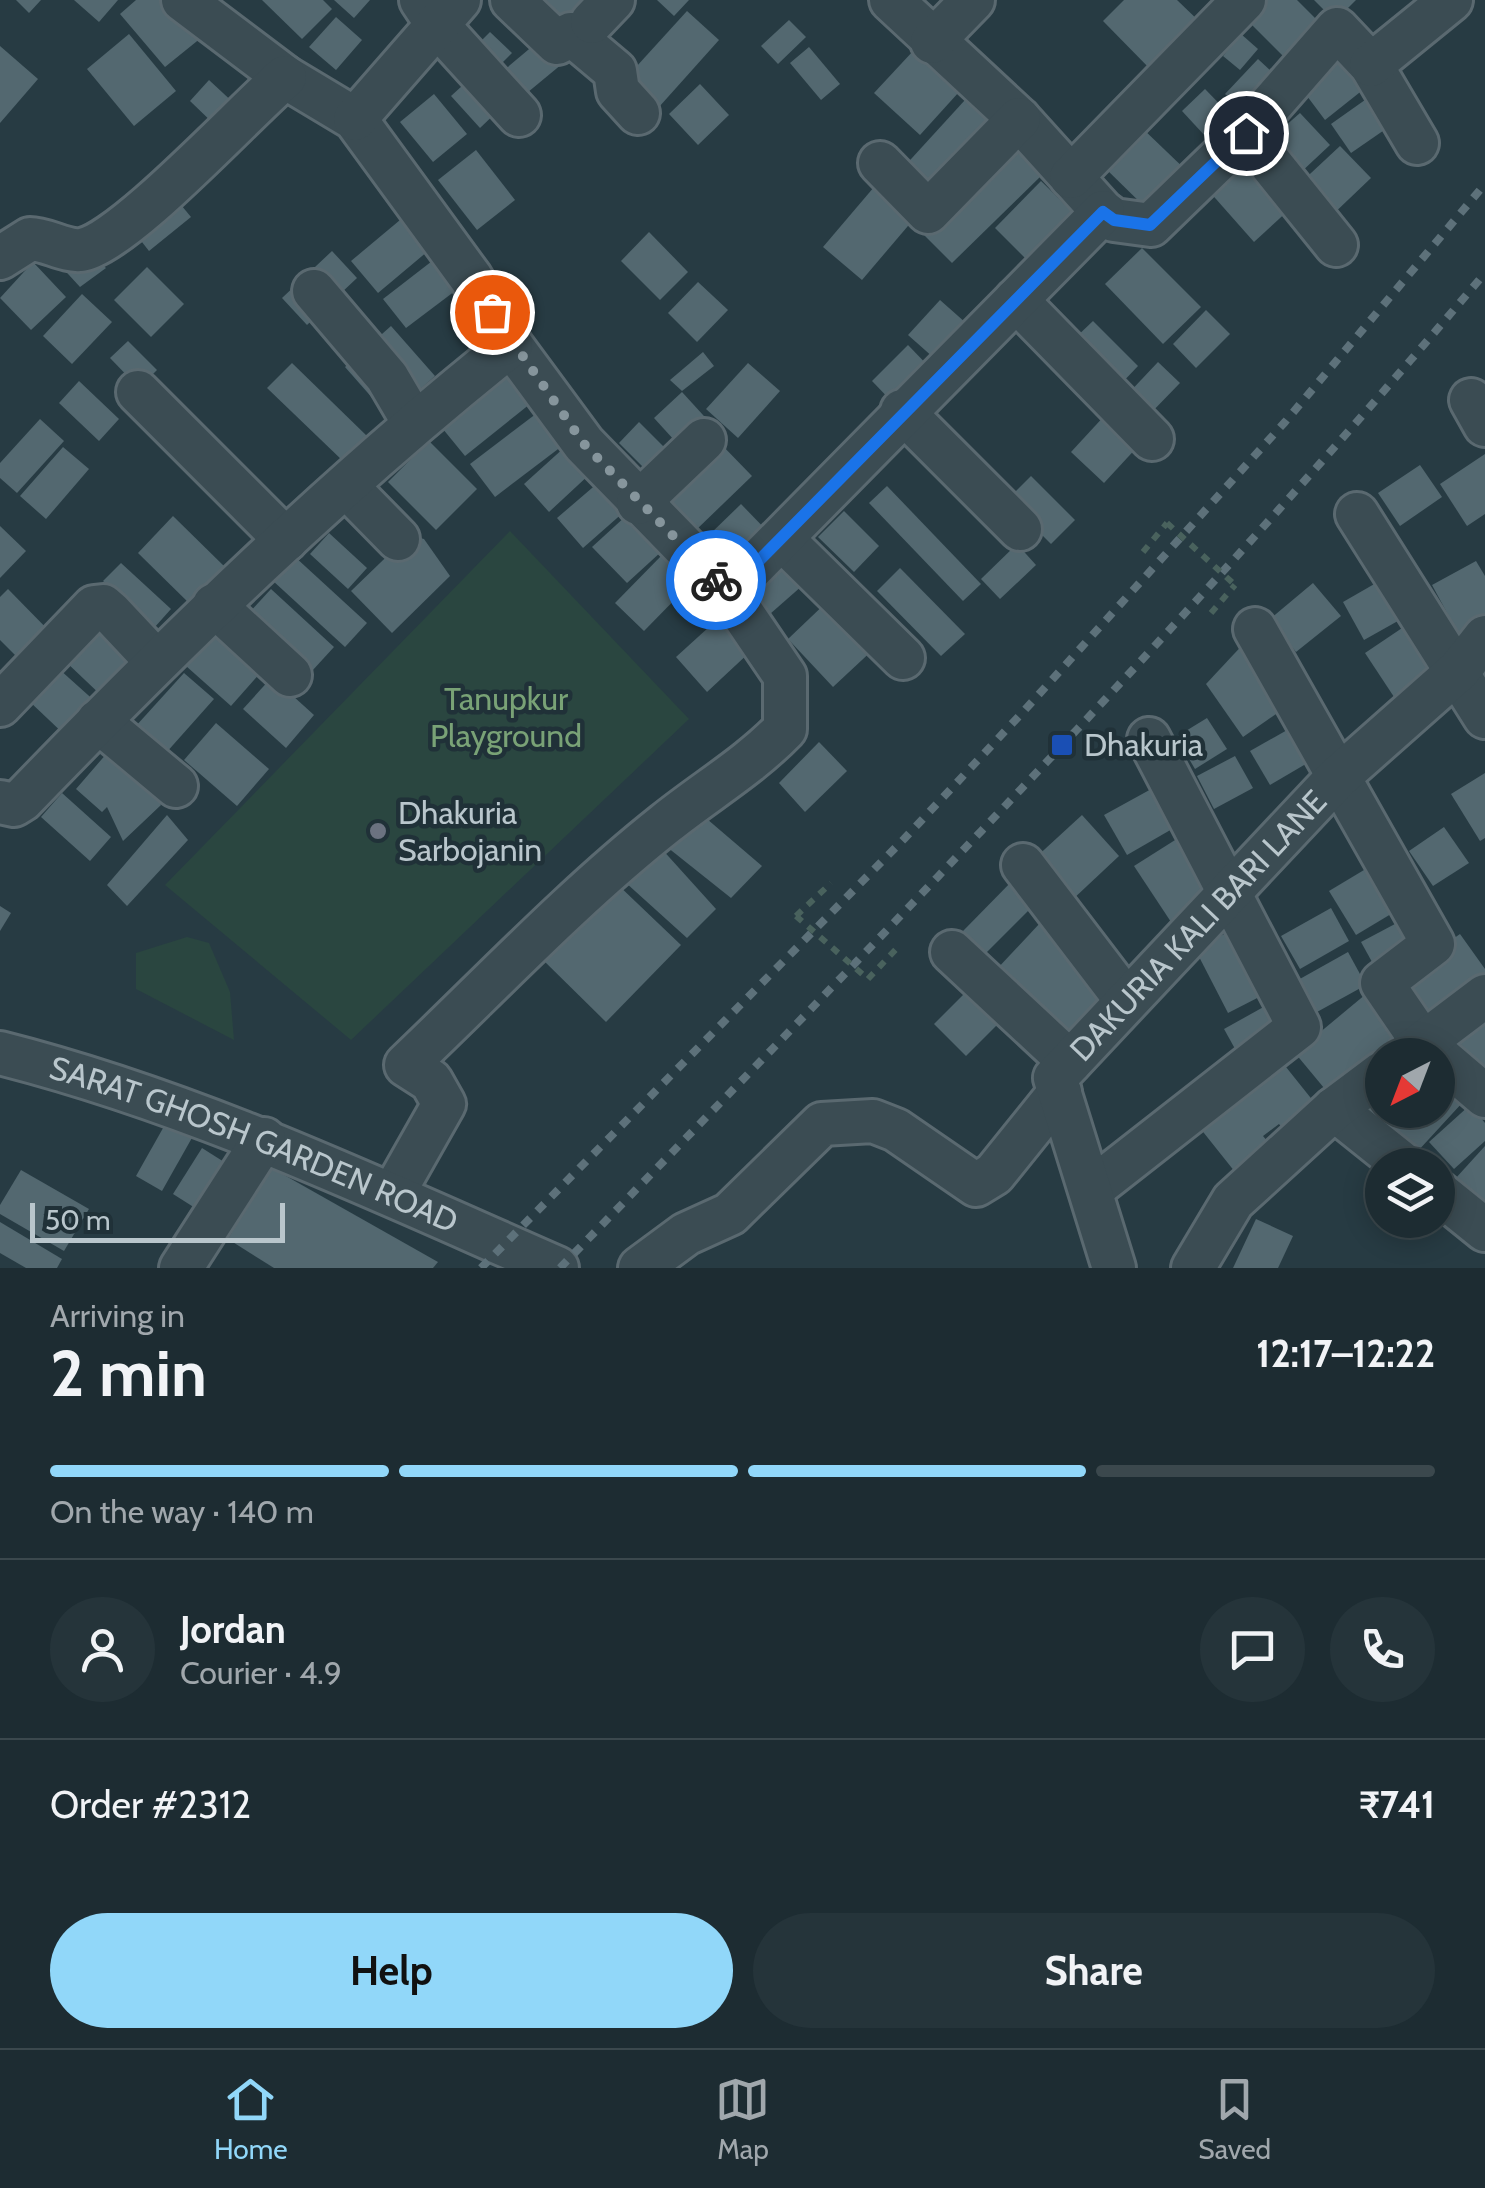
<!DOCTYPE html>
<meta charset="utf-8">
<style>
body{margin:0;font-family:Cabin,sans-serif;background:#25343a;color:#f1f3f6;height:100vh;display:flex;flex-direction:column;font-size:38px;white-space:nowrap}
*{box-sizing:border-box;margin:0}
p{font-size:32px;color:#a0a7ac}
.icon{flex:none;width:55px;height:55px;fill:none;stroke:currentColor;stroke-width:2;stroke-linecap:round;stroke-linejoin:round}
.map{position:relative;height:1268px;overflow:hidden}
.details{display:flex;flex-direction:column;background:#1d2c32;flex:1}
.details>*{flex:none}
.needle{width:65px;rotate:222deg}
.buttons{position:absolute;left:1365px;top:1038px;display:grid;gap:20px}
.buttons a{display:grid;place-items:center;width:90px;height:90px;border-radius:50%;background:#1d2c32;box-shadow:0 5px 25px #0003,0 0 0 2px #3b484d;font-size:50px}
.scale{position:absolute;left:30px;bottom:25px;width:255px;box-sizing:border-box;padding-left:10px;border:5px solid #b9c6cc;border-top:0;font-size:28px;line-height:35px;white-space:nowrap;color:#b9c6cc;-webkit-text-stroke:8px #203138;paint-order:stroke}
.pin{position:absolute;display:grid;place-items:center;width:85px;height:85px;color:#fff;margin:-42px;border:5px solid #fff;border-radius:50%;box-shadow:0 2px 10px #0007}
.courier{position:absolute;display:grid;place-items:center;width:100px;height:100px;margin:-50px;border:8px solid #1a73e8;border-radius:50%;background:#fff;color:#222;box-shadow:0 2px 12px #0007}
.overview em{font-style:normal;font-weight:700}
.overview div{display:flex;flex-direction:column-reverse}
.overview{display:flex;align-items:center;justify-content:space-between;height:170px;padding:0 50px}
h1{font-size:65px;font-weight:700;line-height:75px}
.bar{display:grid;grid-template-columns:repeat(4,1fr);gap:15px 10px;align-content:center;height:120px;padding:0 50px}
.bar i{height:12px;border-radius:8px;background:#3b484d}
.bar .active{background:#91d7f9}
.bar p{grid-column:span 4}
.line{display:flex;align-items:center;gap:25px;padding:0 50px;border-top:2px solid #3b484d}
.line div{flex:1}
.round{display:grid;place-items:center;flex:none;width:105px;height:105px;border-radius:52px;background:#25343a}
.button{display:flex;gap:20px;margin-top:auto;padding:20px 50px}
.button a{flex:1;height:115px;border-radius:60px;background:#91d7f9;color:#111;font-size:40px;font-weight:700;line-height:115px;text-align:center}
.button a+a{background:#25343a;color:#f1f3f6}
.dock{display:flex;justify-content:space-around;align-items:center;height:140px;border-top:2px solid #3b484d;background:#1d2c32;font-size:28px;color:#a0a7ac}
.dock a{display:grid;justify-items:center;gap:5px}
.dock .active{color:#91d7f9}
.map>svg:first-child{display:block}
</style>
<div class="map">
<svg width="1485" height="1268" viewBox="0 0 1485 1268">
<rect width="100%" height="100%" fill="#273b43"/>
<!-- green -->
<g fill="#2a4640">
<path d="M 510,531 L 689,719 L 351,1040 L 165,885 Z"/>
<path d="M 187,937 L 209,943 L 230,992 L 234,1040 L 136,989 L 136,953 Z"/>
</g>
<!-- building -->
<g fill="#536870">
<path d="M 16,0 L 41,0 L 29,13 Z"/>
<path d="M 74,0 L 118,0 L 99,22 Z"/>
<path d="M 136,0 L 159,0 L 212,29 L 165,67 L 120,14 Z"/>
<path d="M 262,0 L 323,0 L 332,9 L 302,39 Z"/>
<path d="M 334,0 L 370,0 L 354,18 Z"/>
<path d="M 523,0 L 594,0 L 557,35 Z"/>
<path d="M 657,0 L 689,0 L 674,16 Z"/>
<path d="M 1124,0 L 1177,0 L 1203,25 L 1154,73 L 1103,21 Z"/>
<path d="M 1261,0 L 1297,0 L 1326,29 L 1291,64 L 1244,17 Z"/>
<path d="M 1314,0 L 1356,0 L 1335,21 Z"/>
<path d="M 687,11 L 719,40 L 659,107 L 626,78 Z"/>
<path d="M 336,17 L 362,40 L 336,70 L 309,47 Z"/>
<path d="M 789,20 L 806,37 L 778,64 L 761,46 Z"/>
<path d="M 490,32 L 512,53 L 501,64 L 479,43 Z"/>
<path d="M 129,34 L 176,91 L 134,126 L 87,69 Z"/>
<path d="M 1241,34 L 1258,49 L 1240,70 L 1223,56 Z"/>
<path d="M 541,39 L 562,64 L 516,102 L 496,77 Z"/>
<path d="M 0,46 L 38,79 L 0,123 Z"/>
<path d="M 809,47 L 840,84 L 821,100 L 790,63 Z"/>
<path d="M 914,50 L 959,92 L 920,135 L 874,93 Z"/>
<path d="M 1340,58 L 1364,89 L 1325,120 L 1301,88 Z"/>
<path d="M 1258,59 L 1285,84 L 1252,119 L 1225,94 Z"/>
<path d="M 474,75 L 502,107 L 480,128 L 451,96 Z"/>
<path d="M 209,80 L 237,106 L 217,127 L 190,101 Z"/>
<path d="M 700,84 L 729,115 L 698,145 L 669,114 Z"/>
<path d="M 1205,89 L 1242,127 L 1218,150 L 1182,111 Z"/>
<path d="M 434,94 L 467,134 L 433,162 L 400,122 Z"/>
<path d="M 1372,95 L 1393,124 L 1351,153 L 1331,124 Z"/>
<path d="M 965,100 L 995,127 L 932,198 L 901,170 Z"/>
<path d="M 1300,113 L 1330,145 L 1299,174 L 1268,141 Z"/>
<path d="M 1141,127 L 1190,174 L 1152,214 L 1103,166 Z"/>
<path d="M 1009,141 L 1042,175 L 952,263 L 918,229 Z"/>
<path d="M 1340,146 L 1371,178 L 1327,220 L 1296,187 Z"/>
<path d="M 476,150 L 515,200 L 477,230 L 438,180 Z"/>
<path d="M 1245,157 L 1291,208 L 1254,242 L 1208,190 Z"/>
<path d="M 880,180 L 919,213 L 862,280 L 823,247 Z"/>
<path d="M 1041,181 L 1082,221 L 1035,268 L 995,228 Z"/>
<path d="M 172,194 L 191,217 L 149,251 L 131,228 Z"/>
<path d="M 406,215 L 434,246 L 378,293 L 351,261 Z"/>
<path d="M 649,232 L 688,272 L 660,300 L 621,261 Z"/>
<path d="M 1142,248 L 1201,307 L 1163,344 L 1105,284 Z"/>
<path d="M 332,251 L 357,278 L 307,325 L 282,298 Z"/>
<path d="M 88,252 L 106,268 L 80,287 L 58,263 Z"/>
<path d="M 436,258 L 459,288 L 406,328 L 383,299 Z"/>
<path d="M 33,262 L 66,297 L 31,330 L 0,298 Z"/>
<path d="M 147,267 L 184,304 L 151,337 L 114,300 Z"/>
<path d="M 698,282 L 728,310 L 697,342 L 668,313 Z"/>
<path d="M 82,294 L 112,322 L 72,364 L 43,336 Z"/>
<path d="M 940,300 L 975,331 L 943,366 L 908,335 Z"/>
<path d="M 1206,310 L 1230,334 L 1196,368 L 1173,344 Z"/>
<path d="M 1093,321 L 1138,366 L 1118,387 L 1073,340 Z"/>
<path d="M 391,326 L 435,376 L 389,417 L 345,367 Z"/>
<path d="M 128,341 L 157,370 L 139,388 L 110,358 Z"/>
<path d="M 908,345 L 935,373 L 898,408 L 872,381 Z"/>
<path d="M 703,352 L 714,366 L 682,391 L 670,380 Z"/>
<path d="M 1158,362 L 1180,383 L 1146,418 L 1125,397 Z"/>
<path d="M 292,363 L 368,437 L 344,462 L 267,388 Z"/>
<path d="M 748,363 L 780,391 L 738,438 L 706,409 Z"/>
<path d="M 508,367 L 535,400 L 465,456 L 438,423 Z"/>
<path d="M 79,381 L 119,419 L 99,441 L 59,403 Z"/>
<path d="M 682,392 L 714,427 L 685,452 L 654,418 Z"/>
<path d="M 545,407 L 570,440 L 495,497 L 470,464 Z"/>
<path d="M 1107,413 L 1140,444 L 1104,483 L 1071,452 Z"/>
<path d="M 40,419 L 64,441 L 17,493 L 0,478 L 0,463 Z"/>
<path d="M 639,422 L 676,459 L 655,479 L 619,443 Z"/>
<path d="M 429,441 L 477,489 L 436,530 L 388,482 Z"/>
<path d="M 718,441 L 752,476 L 695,531 L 662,497 Z"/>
<path d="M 566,446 L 591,473 L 549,512 L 524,484 Z"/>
<path d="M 63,447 L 89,469 L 46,519 L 20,496 Z"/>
<path d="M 1485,454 L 1485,514 L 1467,526 L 1440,484 Z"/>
<path d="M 1420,465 L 1442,497 L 1400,526 L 1378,493 Z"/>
<path d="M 1031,476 L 1075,520 L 1051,544 L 1007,500 Z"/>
<path d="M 599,482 L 625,511 L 583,548 L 557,518 Z"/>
<path d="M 887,486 L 981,584 L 963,601 L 869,503 Z"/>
<path d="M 741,504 L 768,532 L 735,564 L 708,536 Z"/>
<path d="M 844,511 L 879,546 L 854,572 L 818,537 Z"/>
<path d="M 627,515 L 662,551 L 627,583 L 592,547 Z"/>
<path d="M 173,516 L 228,570 L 193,607 L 138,553 Z"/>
<path d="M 0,526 L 26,551 L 0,578 Z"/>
<path d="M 329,533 L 367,568 L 348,589 L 310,554 Z"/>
<path d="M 409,535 L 424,539 L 450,576 L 392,633 L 351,591 Z"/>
<path d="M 1017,544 L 1036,565 L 1000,599 L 981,579 Z"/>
<path d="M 782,549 L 811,578 L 770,614 L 750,579 Z"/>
<path d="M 663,554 L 692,582 L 644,631 L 615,603 Z"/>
<path d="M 294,556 L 367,623 L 345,647 L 272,580 Z"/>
<path d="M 1476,561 L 1485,576 L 1485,618 L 1458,633 L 1432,585 Z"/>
<path d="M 121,563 L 171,609 L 154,628 L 103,581 Z"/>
<path d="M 900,568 L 965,634 L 941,656 L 877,591 Z"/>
<path d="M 1383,579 L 1405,617 L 1364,640 L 1343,602 Z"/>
<path d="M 1313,583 L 1341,616 L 1296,652 L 1270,619 Z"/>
<path d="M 8,589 L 56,638 L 27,667 L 0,640 L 0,597 Z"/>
<path d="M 271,589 L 334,647 L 312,671 L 249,613 Z"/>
<path d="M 831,598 L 877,646 L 833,687 L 788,639 Z"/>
<path d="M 720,617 L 751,651 L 707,692 L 676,657 Z"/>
<path d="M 105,619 L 145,656 L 105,699 L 65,661 Z"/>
<path d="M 1414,620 L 1447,669 L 1398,703 L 1365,653 Z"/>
<path d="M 216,632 L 262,671 L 231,706 L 186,666 Z"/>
<path d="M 1248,639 L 1286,707 L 1243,737 L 1206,684 Z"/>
<path d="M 59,669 L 98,704 L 67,737 L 29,701 Z"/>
<path d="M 184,673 L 214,699 L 165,754 L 135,727 Z"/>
<path d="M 272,677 L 314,715 L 286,748 L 243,709 Z"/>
<path d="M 1207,718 L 1227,749 L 1195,769 L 1176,737 Z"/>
<path d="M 216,723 L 269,769 L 237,806 L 184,760 Z"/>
<path d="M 1296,725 L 1316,758 L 1270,785 L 1250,751 Z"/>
<path d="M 819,742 L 847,771 L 805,812 L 779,783 Z"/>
<path d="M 114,745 L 141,768 L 161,805 L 123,841 L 107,807 L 102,812 L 76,789 Z"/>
<path d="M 1235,756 L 1253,788 L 1214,809 L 1197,776 Z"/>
<path d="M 1485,773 L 1485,838 L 1480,841 L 1451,794 Z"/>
<path d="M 1164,782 L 1186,821 L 1127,855 L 1104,815 Z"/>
<path d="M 62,793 L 111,837 L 90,861 L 41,817 Z"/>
<path d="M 700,813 L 762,866 L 731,898 L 667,847 Z"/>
<path d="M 167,815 L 188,840 L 127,906 L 107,885 Z"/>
<path d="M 1082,815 L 1119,856 L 1071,901 L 1033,860 Z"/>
<path d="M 1444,827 L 1469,863 L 1433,886 L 1409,851 Z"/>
<path d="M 1183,835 L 1221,894 L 1173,925 L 1134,866 Z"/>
<path d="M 660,847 L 716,909 L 687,938 L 625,882 Z"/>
<path d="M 1379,861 L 1406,905 L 1356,935 L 1329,891 Z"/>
<path d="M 1017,876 L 1041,898 L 985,954 L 963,931 Z"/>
<path d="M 615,882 L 681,945 L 606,1022 L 541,958 Z"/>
<path d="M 0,906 L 11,913 L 0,931 Z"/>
<path d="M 1331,908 L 1349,941 L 1300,969 L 1281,936 Z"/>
<path d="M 1410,916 L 1425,946 L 1377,971 L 1361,942 Z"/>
<path d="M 1041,922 L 1117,994 L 1072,1041 L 996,970 Z"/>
<path d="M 1234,929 L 1267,993 L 1228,1013 L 1195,949 Z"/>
<path d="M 1460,934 L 1485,969 L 1485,986 L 1432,1023 L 1400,976 Z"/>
<path d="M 1348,952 L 1366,985 L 1317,1012 L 1298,980 Z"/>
<path d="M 972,986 L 1004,1018 L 966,1056 L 934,1024 Z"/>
<path d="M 1372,989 L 1411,1036 L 1334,1100 L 1295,1053 Z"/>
<path d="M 1276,1000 L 1291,1026 L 1239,1056 L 1224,1029 Z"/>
<path d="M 1485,1005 L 1485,1080 L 1442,1046 Z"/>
<path d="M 1278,1057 L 1322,1112 L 1289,1137 L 1279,1124 L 1263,1136 L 1274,1149 L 1239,1177 L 1196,1123 L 1229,1096 L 1236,1104 L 1251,1091 L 1245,1084 Z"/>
<path d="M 1438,1078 L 1463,1102 L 1417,1152 L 1375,1113 L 1382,1106 L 1382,1110 L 1438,1110 Z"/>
<path d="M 1470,1105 L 1485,1123 L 1485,1141 L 1454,1169 L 1429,1142 Z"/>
<path d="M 167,1121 L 193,1136 L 162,1191 L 136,1176 Z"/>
<path d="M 1485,1146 L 1485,1205 L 1455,1179 Z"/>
<path d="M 202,1148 L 232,1167 L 203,1213 L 173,1194 Z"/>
<path d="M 270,1167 L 438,1262 L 433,1268 L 274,1268 L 228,1239 Z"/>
<path d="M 21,1170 L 89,1209 L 64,1251 L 0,1214 L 0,1205 Z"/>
<path d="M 1256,1219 L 1293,1236 L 1278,1268 L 1233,1268 Z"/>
<path d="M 0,1222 L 62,1259 L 57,1268 L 26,1268 L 0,1253 Z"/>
</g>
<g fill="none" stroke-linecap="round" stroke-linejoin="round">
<!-- minor casing -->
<g stroke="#5a6970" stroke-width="48">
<g id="minor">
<path d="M 183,0 L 285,77 L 355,119 L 471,278 L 511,345 L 584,444 L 728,592 L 785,676 L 785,729 C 748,767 706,791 665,824 C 573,897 491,984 406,1065 L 431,1081 L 444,1104 L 393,1194"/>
<path d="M 421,0 L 439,27 L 519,115"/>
<path d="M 512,0 L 557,43 L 571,34 L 615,71 L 618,91 L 638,113"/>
<path d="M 891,0 L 1019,119 L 1103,212 L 1114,220 L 1151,225 L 1246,133 L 1337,29 L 1371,65 L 1417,143"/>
<path d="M 592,22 L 613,0"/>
<path d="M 932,42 L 973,0"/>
<path d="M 1371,65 L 1451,0"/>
<path d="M 355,119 L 459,0"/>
<path d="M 1246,133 L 1336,245"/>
<path d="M 880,163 L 928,212 L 1019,119"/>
<path d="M 1071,177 L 1244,0"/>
<path d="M 0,258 L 30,239 C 46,239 66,252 81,250 C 123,244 244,112 285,77"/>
<path d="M 314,291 L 387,377 L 414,423"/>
<path d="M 1016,300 L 1152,439"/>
<path d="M 138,392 L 286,540"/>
<path d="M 1471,400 L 1485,425"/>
<path d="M 902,411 L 1020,529"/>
<path d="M 346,486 L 398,539"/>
<path d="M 638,503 L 704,440"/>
<path d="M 1357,514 L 1485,717"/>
<path d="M 783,540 L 903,658"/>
<path d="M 728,592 L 1103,212"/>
<path d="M 214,605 L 290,675"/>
<path d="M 1255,629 L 1433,944 L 1382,983 L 1423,1043 L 1485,1096"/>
<path d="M 0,705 L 94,607 L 103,606 L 111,613 L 157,662"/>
<path d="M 98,721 L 176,786"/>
<path d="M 0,802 L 14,805 L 22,800 C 177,639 337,484 511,345"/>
<path d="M 1023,865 L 1126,1000"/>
<path d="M 952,952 L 1070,1062"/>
<path id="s1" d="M 0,1053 C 194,1102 374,1188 557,1268"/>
<path d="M 1407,1055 L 1485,996"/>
<path d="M 1334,1109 L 1404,1165"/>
<path d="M 1092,1189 L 1299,1027 L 1149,739"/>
<path d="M 1438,1192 L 1485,1230"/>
<path d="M 181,1268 L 264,1139"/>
<path d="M 640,1268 L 686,1234 L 730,1214 L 822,1124 L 873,1121 L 896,1130 L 976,1185 L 994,1174 L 1060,1092"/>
<path id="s2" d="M 1114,1268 L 1055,1078 L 1337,778 L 1459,670 L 1485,637"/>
<path d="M 1193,1268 L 1233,1201 L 1334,1109 L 1382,1073"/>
</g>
</g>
<!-- path -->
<g stroke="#49625d" stroke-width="6" stroke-dasharray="8 8" stroke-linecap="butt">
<path d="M 1143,552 L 1167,523"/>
<path d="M 1211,613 L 1235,585"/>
<path d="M 796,916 L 831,883"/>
<path d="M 868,979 L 899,946"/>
</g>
<!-- minor -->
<use href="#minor" stroke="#3b4c53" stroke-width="42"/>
<!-- rail -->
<g stroke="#5d717a" stroke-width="8" stroke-dasharray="10 10" stroke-linecap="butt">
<path d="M 481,1268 L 904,839 L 1022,713 L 1285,422 L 1485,184"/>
<path d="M 560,1268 C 875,943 1193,619 1485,273"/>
</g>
<!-- path-bridge -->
<g stroke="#49625d" stroke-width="6" stroke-dasharray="8 8" stroke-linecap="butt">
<path d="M 1167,523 L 1235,585"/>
<path d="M 796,916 L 868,979"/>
</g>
</g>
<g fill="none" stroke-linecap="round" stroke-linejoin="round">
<!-- done -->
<path stroke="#86959c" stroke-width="10" stroke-dasharray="0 18" d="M 492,312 L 584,444 L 716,580"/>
<!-- route -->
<path stroke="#1a73e8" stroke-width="12" d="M 716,580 L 728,592 L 1103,212 L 1114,220 L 1150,225 L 1246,133"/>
</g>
<!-- markers -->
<rect fill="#1a4fb4" stroke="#203138" stroke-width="4" x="1050" y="733" width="24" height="24" rx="5"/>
<circle fill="#6b7280" stroke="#203138" stroke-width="4" cx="378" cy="831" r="10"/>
<g text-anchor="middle" stroke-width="9" stroke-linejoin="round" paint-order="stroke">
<!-- park labels -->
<g font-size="32" fill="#79a276" stroke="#203138">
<text x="506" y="710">Tanupkur<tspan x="506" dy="37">Playground</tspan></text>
</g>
<!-- poi labels -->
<g font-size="32" fill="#b9c6cc" stroke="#203138" text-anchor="start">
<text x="1084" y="756">Dhakuria</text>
<text x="398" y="824">Dhakuria<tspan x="398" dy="37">Sarbojanin</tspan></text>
</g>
<!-- street labels -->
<g font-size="32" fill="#b9c6cc" stroke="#203138">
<text dy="11" stroke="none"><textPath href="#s2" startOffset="408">DAKURIA KALI BARI LANE</textPath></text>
<text dy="11" stroke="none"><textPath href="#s1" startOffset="270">SARAT GHOSH GARDEN ROAD</textPath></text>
</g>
</g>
</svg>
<div class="buttons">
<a><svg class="needle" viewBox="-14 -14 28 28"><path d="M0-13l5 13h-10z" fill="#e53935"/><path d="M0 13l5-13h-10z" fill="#a0a7ac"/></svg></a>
<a><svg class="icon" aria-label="layers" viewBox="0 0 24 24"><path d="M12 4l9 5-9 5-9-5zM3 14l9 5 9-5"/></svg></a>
</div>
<div class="scale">50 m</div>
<div class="pin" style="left:492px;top:312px;background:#ea580c"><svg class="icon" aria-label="bag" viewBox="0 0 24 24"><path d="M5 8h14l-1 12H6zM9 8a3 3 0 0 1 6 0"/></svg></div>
<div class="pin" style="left:1246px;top:133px;background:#1f2937"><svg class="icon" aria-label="home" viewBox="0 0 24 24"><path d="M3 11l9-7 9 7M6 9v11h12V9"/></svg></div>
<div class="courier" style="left:716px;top:580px"><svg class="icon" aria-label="bike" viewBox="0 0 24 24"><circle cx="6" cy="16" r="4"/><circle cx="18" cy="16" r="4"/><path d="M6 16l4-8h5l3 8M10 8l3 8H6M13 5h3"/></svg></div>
</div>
<section class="details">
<div class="overview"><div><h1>2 min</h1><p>Arriving in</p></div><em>12:17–12:22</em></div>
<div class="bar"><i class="active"></i><i class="active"></i><i class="active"></i><i></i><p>On the way · 140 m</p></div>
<div class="line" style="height:180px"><a class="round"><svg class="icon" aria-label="person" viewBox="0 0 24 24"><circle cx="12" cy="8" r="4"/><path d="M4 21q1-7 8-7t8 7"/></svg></a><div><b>Jordan</b><p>Courier · 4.9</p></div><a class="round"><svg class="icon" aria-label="chat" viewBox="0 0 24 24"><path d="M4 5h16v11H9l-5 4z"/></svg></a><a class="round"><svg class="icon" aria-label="phone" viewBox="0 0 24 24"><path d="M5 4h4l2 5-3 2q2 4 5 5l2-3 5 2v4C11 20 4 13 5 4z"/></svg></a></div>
<div class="line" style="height:130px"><div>Order #2312</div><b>₹741</b></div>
<div class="button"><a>Help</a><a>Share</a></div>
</section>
<nav class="dock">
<a class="active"><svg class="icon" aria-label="home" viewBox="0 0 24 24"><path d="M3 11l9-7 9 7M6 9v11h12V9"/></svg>Home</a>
<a><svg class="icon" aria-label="map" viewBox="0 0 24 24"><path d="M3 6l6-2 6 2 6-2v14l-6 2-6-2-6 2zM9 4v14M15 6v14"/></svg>Map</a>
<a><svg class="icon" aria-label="saved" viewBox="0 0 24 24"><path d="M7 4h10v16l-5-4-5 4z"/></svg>Saved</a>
</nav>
